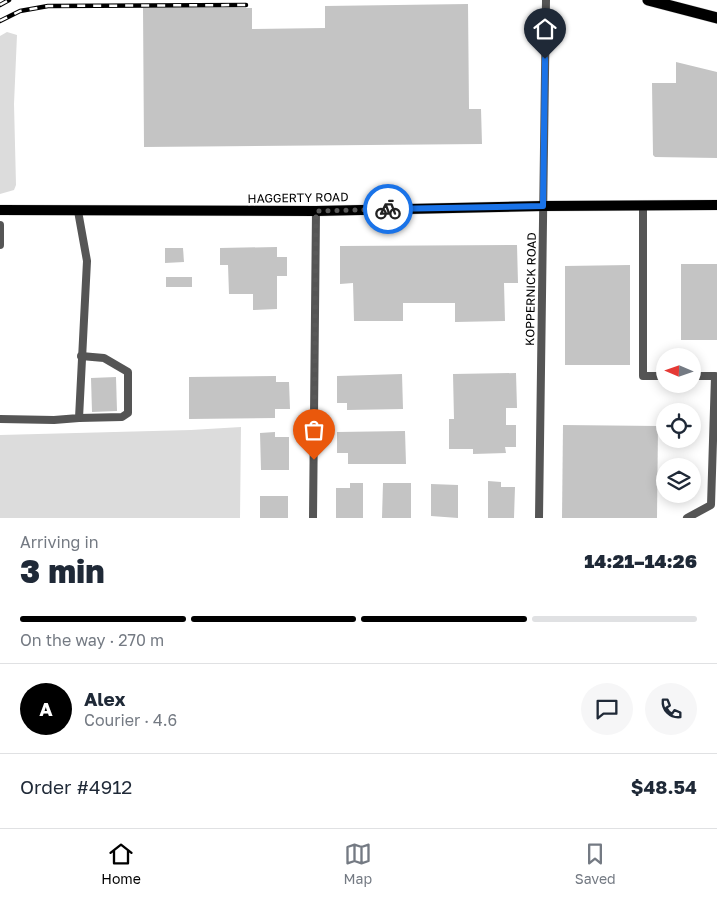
<!DOCTYPE html>
<meta charset="utf-8">
<style>
body{margin:0;font-family:"Golos Text",sans-serif;background:#f6f6f7;color:#1f2937;height:100vh;display:flex;flex-direction:column;font-size:19px;white-space:nowrap}
*{box-sizing:border-box;margin:0}
p{font-size:16px;color:#747a83}
.icon{flex:none;width:28px;height:28px;fill:none;stroke:currentColor;stroke-width:2;stroke-linecap:round;stroke-linejoin:round}
.map{position:relative;height:518px;overflow:hidden}
.drawer{display:flex;flex-direction:column;background:#fff;flex:1}
.drawer>*{flex:none}
.needle{width:32px;rotate:272deg}
.buttons{position:absolute;left:656px;top:348px;display:grid;gap:10px}
.buttons a{display:grid;place-items:center;width:45px;height:45px;border-radius:50%;background:#fff;box-shadow:0 2px 12px #0003;font-size:25px}
.pin{position:absolute;display:grid;place-items:center;width:42px;height:42px;color:#fff;margin:-51px -21px;border-radius:50% 50% 50% 0;rotate:-45deg;box-shadow:0 0 5px #0007}
.pin .icon{rotate:45deg}
.courier{position:absolute;display:grid;place-items:center;width:50px;height:50px;margin:-25px;border:4px solid #1a73e8;border-radius:50%;background:#fff;color:#222;box-shadow:0 1px 6px #0007}
.head em{font-style:normal;font-weight:800}
.head div{display:flex;flex-direction:column-reverse}
.head{display:flex;align-items:center;justify-content:space-between;height:85px;padding:0 20px}
h1{font-size:32px;font-weight:800;line-height:38px}
.bar{display:grid;grid-template-columns:repeat(4,1fr);gap:8px 5px;align-content:center;height:60px;padding:0 20px}
.bar i{height:6px;border-radius:4px;background:#e0e1e3}
.bar .selected{background:#000}
.bar p{grid-column:span 4}
.line{display:flex;align-items:center;gap:12px;padding:0 20px;border-top:1px solid #e0e1e3}
.line div{flex:1}
.round{display:grid;place-items:center;flex:none;width:52px;height:52px;border-radius:26px;background:#f6f6f7}
.menu{display:flex;justify-content:space-around;align-items:center;height:70px;border-top:1px solid #e0e1e3;background:#fff;font-size:14px;color:#747a83}
.menu a{display:grid;justify-items:center;gap:2px}
.menu .selected{color:#000}
.map>svg:first-child{display:block}
</style>
<div class="map">
<svg width="717" height="518" viewBox="0 0 717 518">
<rect width="100%" height="100%" fill="#fff"/>
<!-- green -->
<g fill="#dcdcdc">
<path d="M 7,32 L 17,35 L 14,104 L 16,185 L 14,190 L 0,194 L 0,36 Z"/>
<path d="M 241,427 L 240,518 L 0,518 L 0,435 L 191,430 Z"/>
</g>
<!-- building -->
<g fill="#c4c4c4">
<path d="M 468,4 L 469,109 L 481,109 L 482,144 L 144,147 L 143,8 L 252,8 L 252,29 L 325,28 L 325,6 Z"/>
<path d="M 676,62 L 717,72 L 717,158 L 655,157 L 653,155 L 652,83 L 676,83 Z"/>
<path d="M 517,245 L 518,283 L 504,283 L 505,321 L 455,322 L 455,303 L 403,303 L 403,321 L 354,321 L 353,283 L 340,284 L 340,246 Z"/>
<path d="M 277,247 L 277,257 L 287,257 L 287,276 L 277,276 L 277,309 L 253,310 L 253,294 L 229,294 L 228,265 L 220,265 L 220,248 Z"/>
<path d="M 165,248 L 183,248 L 184,262 L 165,263 Z"/>
<rect x="681" y="264" width="36" height="76"/>
<path d="M 630,265 L 630,365 L 565,365 L 565,266 Z"/>
<rect x="166" y="277" width="26" height="10"/>
<path d="M 516,373 L 517,408 L 506,408 L 506,425 L 516,425 L 516,447 L 505,447 L 506,453 L 473,454 L 473,449 L 449,449 L 449,419 L 454,419 L 453,374 Z"/>
<path d="M 402,374 L 403,409 L 347,410 L 347,403 L 337,403 L 337,376 Z"/>
<path d="M 276,376 L 276,382 L 289,382 L 290,409 L 275,409 L 275,418 L 189,419 L 189,377 Z"/>
<path d="M 116,377 L 117,411 L 92,412 L 91,378 Z"/>
<path d="M 563,425 L 658,426 L 657,518 L 562,518 Z"/>
<path d="M 405,431 L 406,464 L 348,464 L 348,453 L 337,453 L 337,432 Z"/>
<path d="M 275,432 L 275,437 L 289,437 L 289,470 L 261,470 L 260,433 Z"/>
<path d="M 488,481 L 501,482 L 501,487 L 515,487 L 514,518 L 488,518 Z"/>
<path d="M 350,483 L 363,483 L 363,518 L 336,518 L 336,488 L 350,488 Z"/>
<path d="M 383,483 L 411,483 L 411,518 L 382,518 Z"/>
<path d="M 431,484 L 458,485 L 458,518 L 431,516 Z"/>
<rect x="260" y="496" width="28" height="22"/>
</g>
<g fill="none" stroke-linecap="round" stroke-linejoin="round">
<!-- major casing -->
<g stroke="#dbdbdb" stroke-width="11">
<path id="major" d="M 0,210 L 316,211 L 543,206 L 717,205"/>
</g>
<!-- highway casing -->
<g stroke="#dbdbdb" stroke-width="12">
<path id="highway" d="M 648,0 L 717,18"/>
</g>
<!-- minor -->
<g stroke="#555" stroke-width="8">
<path d="M 643,205 L 643,376 L 665,376"/>
<path d="M 0,225 L 0,245"/>
<path d="M 79,418 L 122,417 L 128,413 L 128,372 L 104,358 L 81,356"/>
<path d="M 0,419 L 54,420 L 79,418 L 87,261 L 78,211"/>
<path d="M 313,518 L 316,211"/>
<path d="M 539,518 L 546,0"/>
<path d="M 687,518 L 711,505 L 715,376 L 692,376"/>
</g>
<!-- major -->
<use href="#major" stroke="#000" stroke-width="10"/>
<!-- highway -->
<use href="#highway" stroke="#000" stroke-width="11"/>
<!-- rail casing -->
<g stroke="#000" stroke-width="4.5">
<g id="rail">
<path d="M 0,5 L 9,0"/>
<path d="M 0,21 L 20,11 L 48,6 L 246,5"/>
</g>
</g>
<!-- rail -->
<use href="#rail" stroke="#fff" stroke-width="2.5" stroke-dasharray="8" stroke-linecap="butt"/>
</g>
<g fill="none" stroke-linecap="round" stroke-linejoin="round">
<!-- done -->
<path stroke="#595959" stroke-width="5" stroke-dasharray="0 9" d="M 314,460 L 316,211 L 388,209"/>
<!-- route -->
<path stroke="#1a73e8" stroke-width="6" d="M 388,209 L 543,206 L 545,59"/>
</g>
<g text-anchor="middle" stroke-width="4.5" stroke-linejoin="round" paint-order="stroke">
<!-- street labels -->
<g font-size="12" fill="#000" stroke="#fff">
<text transform="translate(298 198) rotate(-1)" y="4">HAGGERTY ROAD</text>
<text transform="translate(531 289) rotate(-89)" y="4">KOPPERNICK ROAD</text>
</g>
</g>
</svg>
<div class="buttons">
<a><svg class="needle" viewBox="-14 -14 28 28"><path d="M0-13l5 13h-10z" fill="#e53935"/><path d="M0 13l5-13h-10z" fill="#747a83"/></svg></a>
<a><svg class="icon" aria-label="locate" viewBox="0 0 24 24"><circle cx="12" cy="12" r="6"/><path d="M12 2v4M12 18v4M2 12h4M18 12h4"/></svg></a>
<a><svg class="icon" aria-label="layers" viewBox="0 0 24 24"><path d="M12 4l9 5-9 5-9-5zM3 14l9 5 9-5"/></svg></a>
</div>
<div class="pin" style="left:314px;top:460px;background:#ea580c"><svg class="icon" aria-label="bag" viewBox="0 0 24 24"><path d="M5 8h14l-1 12H6zM9 8a3 3 0 0 1 6 0"/></svg></div>
<div class="pin" style="left:545px;top:59px;background:#1f2937"><svg class="icon" aria-label="home" viewBox="0 0 24 24"><path d="M3 11l9-7 9 7M6 9v11h12V9"/></svg></div>
<div class="courier" style="left:388px;top:209px"><svg class="icon" aria-label="bike" viewBox="0 0 24 24"><circle cx="6" cy="16" r="4"/><circle cx="18" cy="16" r="4"/><path d="M6 16l4-8h5l3 8M10 8l3 8H6M13 5h3"/></svg></div>
</div>
<section class="drawer">
<div class="head"><div><h1>3 min</h1><p>Arriving in</p></div><em>14:21–14:26</em></div>
<div class="bar"><i class="selected"></i><i class="selected"></i><i class="selected"></i><i></i><p>On the way · 270 m</p></div>
<div class="line" style="height:90px"><b class="round" style="background:#000;color:#fff">A</b><div><b>Alex</b><p>Courier · 4.6</p></div><a class="round"><svg class="icon" aria-label="chat" viewBox="0 0 24 24"><path d="M4 5h16v11H9l-5 4z"/></svg></a><a class="round"><svg class="icon" aria-label="phone" viewBox="0 0 24 24"><path d="M5 4h4l2 5-3 2q2 4 5 5l2-3 5 2v4C11 20 4 13 5 4z"/></svg></a></div>
<div class="line" style="height:65px"><div>Order #4912</div><b>$48.54</b></div>
</section>
<nav class="menu">
<a class="selected"><svg class="icon" aria-label="home" viewBox="0 0 24 24"><path d="M3 11l9-7 9 7M6 9v11h12V9"/></svg>Home</a>
<a><svg class="icon" aria-label="map" viewBox="0 0 24 24"><path d="M3 6l6-2 6 2 6-2v14l-6 2-6-2-6 2zM9 4v14M15 6v14"/></svg>Map</a>
<a><svg class="icon" aria-label="saved" viewBox="0 0 24 24"><path d="M7 4h10v16l-5-4-5 4z"/></svg>Saved</a>
</nav>
